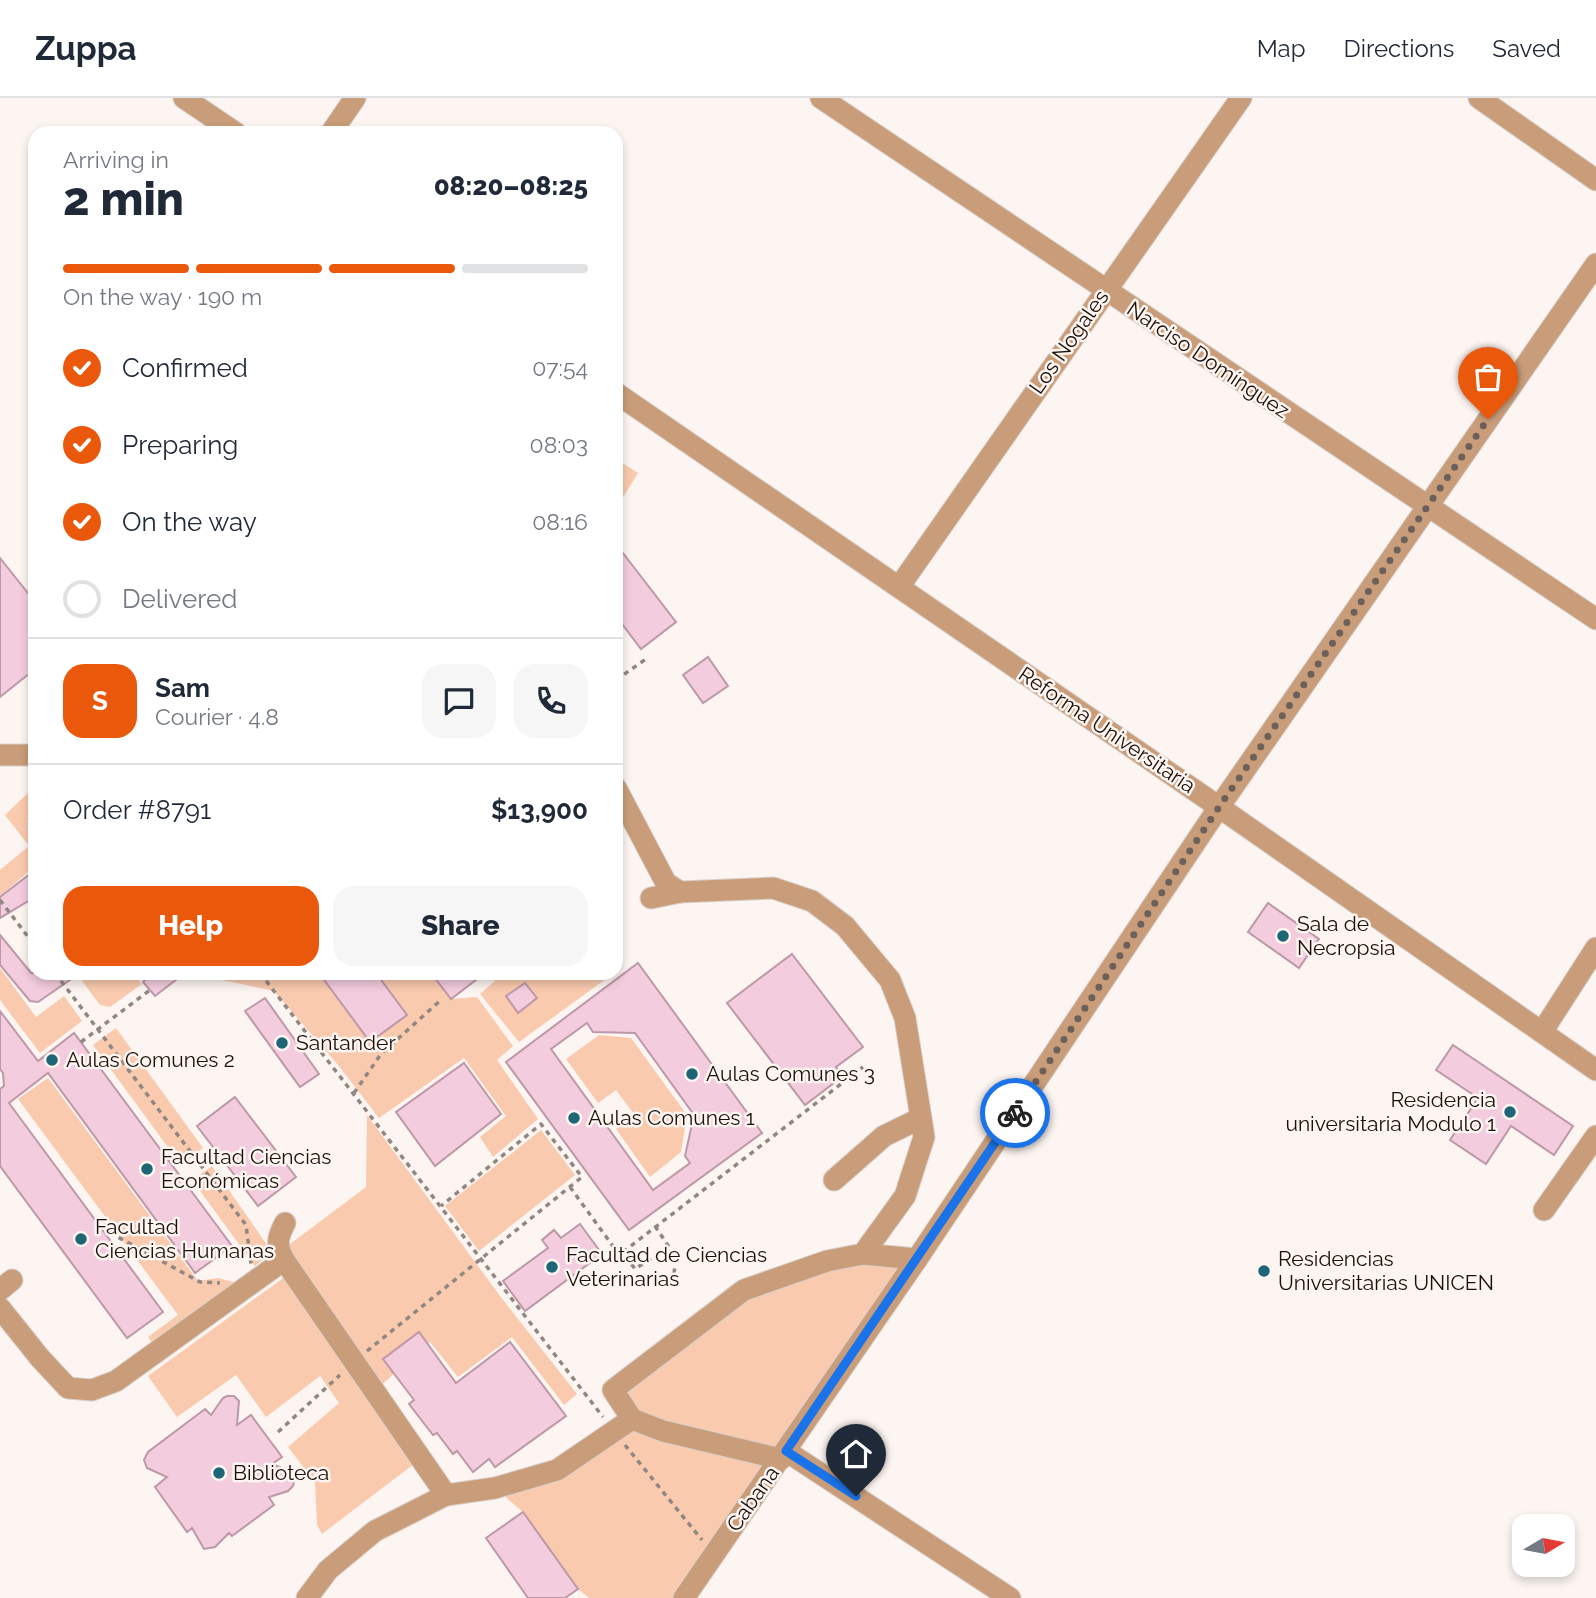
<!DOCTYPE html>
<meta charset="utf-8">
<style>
body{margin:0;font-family:Raleway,sans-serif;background:#f6f6f7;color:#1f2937;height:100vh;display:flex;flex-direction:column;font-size:26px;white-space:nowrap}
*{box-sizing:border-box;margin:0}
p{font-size:23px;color:#747a83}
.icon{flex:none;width:38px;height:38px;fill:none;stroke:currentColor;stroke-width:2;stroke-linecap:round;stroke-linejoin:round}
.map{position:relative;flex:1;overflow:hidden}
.drawer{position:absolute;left:28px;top:28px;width:595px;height:854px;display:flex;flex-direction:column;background:#fff;border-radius:21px;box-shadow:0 4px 10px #0003}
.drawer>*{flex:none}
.needle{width:46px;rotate:80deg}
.tools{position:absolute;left:1512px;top:1416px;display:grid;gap:14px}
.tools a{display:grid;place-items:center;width:63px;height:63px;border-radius:14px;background:#fff;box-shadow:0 4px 10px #0003;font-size:35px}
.pin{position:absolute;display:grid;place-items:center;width:60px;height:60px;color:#fff;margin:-72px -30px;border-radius:50% 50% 50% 0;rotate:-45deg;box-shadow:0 0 7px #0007}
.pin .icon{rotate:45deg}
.courier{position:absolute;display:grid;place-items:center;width:70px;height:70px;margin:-35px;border:5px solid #1a73e8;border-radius:50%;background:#fff;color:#222;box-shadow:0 2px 9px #0007}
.headline em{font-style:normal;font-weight:800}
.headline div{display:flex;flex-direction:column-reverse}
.headline{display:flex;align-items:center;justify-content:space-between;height:119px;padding:0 35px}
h1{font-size:46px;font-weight:800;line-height:52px}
.bar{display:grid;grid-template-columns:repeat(4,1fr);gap:10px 7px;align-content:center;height:84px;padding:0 35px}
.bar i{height:9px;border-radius:5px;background:#e0e1e3}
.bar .active{background:#ea580c}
.bar p{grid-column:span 4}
.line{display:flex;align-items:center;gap:18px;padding:0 35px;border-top:2px solid #e0e1e3}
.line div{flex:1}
.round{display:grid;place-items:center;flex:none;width:74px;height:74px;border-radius:21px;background:#f6f6f7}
ol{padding:0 35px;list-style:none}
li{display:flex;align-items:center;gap:21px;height:77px}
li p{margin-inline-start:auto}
li .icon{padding:7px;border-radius:50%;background:#ea580c;color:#fff;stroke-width:4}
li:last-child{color:#747a83}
li i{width:38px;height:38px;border:4px solid #e0e1e3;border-radius:50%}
.button{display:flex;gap:14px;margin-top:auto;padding:14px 35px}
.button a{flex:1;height:80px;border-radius:21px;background:#ea580c;color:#fff;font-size:28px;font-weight:800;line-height:80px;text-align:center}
.button a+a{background:#f6f6f7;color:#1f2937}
header{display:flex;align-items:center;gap:42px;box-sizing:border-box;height:98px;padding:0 35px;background:#fff;border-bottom:2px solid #e0e1e3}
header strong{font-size:33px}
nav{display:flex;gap:38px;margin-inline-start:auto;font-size:24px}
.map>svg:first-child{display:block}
</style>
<header>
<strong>Zuppa</strong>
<nav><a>Map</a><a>Directions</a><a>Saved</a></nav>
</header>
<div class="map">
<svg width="1596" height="1500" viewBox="0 0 1596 1500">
<rect width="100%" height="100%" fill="#fdf5f1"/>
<!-- green -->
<g fill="#facaae">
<path d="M 616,361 L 638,375 L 616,411 Z"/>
<path d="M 30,693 L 35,699 L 35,715 L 27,723 L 35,734 L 35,768 L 0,798 L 0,772 L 29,748 L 5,717 Z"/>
<path d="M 0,870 L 36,919 L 64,898 L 82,923 L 40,955 L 0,902 Z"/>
<path d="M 92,875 L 136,875 L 136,879 L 142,886 L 110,909 L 100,907 L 82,883 Z"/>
<path d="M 190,875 L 319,875 L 370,944 L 406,917 L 376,875 L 431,875 L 451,901 L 477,899 L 513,948 L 497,962 L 538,1021 L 493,1059 L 480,1039 L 506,1018 L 464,960 L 379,1020 L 338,967 L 274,893 Z"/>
<path d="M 490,875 L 614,875 L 519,944 L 480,896 L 495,883 Z"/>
<path d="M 116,930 L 203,1050 L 181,1067 L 93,947 Z"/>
<path d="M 599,937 L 631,940 L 687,1017 L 681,1054 L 650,1079 L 616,1031 L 634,1016 L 616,992 L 598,1005 L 566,961 Z"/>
<path d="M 48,980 L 198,1183 L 218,1180 L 241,1186 L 154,1247 L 148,1239 L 178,1217 L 18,1001 Z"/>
<path d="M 367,1017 L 500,1198 L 577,1296 L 564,1307 L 512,1239 L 458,1279 L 430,1244 L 378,1290 L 286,1149 L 366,1089 Z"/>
<path d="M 541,1032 L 575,1077 L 479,1153 L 445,1108 Z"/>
<path d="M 212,1068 L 272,1154 L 255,1168 L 192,1082 Z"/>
<path d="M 863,1156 L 917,1161 L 684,1500 L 589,1500 L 578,1491 L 523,1414 L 495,1390 L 557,1372 L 633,1320 L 613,1292 L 744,1192 Z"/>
<path d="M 286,1178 L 361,1292 L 414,1366 L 322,1436 L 317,1427 L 315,1384 L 288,1349 L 339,1305 L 320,1278 L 266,1319 L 236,1277 L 177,1319 L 148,1278 Z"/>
</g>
<!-- building -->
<g fill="#f3ccdd" stroke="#bd98a8" stroke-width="2" fill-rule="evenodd">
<path d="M 616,446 L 676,524 L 641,551 L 616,518 Z"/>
<path d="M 0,460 L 35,504 L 35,571 L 0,599 Z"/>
<path d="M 708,559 L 728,588 L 703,605 L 683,577 Z"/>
<path d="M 35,772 L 35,799 L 0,820 L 0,799 Z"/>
<path d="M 1268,805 L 1319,841 L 1299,870 L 1248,834 Z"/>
<path d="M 0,837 L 31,875 L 80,875 L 38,904 L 30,903 L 0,867 Z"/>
<path d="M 792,856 L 863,949 L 836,969 L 843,978 L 805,1007 L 727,905 Z"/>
<path d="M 638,865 L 762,1035 L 629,1132 L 506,964 ZM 587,925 L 593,934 L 635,935 L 694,1017 L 685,1058 L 690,1065 L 653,1092 L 551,951 Z"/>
<path d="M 152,875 L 185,875 L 155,898 L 143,884 Z"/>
<path d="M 319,875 L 376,875 L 407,917 L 370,944 Z"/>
<path d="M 431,875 L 485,875 L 451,901 Z"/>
<path d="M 525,885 L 537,900 L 518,915 L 506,898 Z"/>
<path d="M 265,900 L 319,976 L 300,989 L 245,913 Z"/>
<path d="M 0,913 L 38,963 L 74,935 L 232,1148 L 195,1175 L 48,975 L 9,1005 L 163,1214 L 127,1240 L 0,1068 L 0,991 L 4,988 L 3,975 L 0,971 Z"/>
<path d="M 1453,947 L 1573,1028 L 1554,1057 L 1511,1028 L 1486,1066 L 1450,1042 L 1478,1000 L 1436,972 Z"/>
<path d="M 464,965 L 501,1016 L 435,1068 L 396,1014 Z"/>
<path d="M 235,999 L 296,1079 L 258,1108 L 197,1028 Z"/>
<path d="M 580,1126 L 602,1156 L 525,1213 L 503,1183 L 548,1150 L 542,1142 L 554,1132 L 561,1140 Z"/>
<path d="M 419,1234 L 456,1285 L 510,1244 L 566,1318 L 495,1369 L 489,1361 L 473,1374 L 457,1353 L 453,1356 L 437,1335 L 433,1337 L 409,1306 L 414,1302 L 383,1261 Z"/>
<path d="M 227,1298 L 234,1298 L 239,1303 L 237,1327 L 251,1317 L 282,1359 L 272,1366 L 292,1374 L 294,1383 L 293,1388 L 288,1393 L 269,1399 L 274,1407 L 232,1438 L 229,1435 L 215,1449 L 204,1451 L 192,1430 L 187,1434 L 155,1389 L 167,1379 L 147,1370 L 144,1362 L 148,1354 L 205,1311 L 211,1317 L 223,1300 Z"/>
<path d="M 523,1414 L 578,1491 L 565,1500 L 528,1500 L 486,1440 Z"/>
</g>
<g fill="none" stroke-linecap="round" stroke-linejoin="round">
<!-- minor casing -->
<g stroke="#d9d0cc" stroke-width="23">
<g id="minor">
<path d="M 184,0 L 236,35"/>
<path d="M 821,0 L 1596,521"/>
<path d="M 1479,0 L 1596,82"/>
<path d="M 331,35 L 355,0"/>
<path d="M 616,295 L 1219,709 L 1596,972"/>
<path d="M 899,489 L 1241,0"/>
<path d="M 0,657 L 35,657"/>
<path d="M 616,690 L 666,785 L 680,794 L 773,790 L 812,803 L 845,828 L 890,882 L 905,920 L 924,1039 L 905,1098 L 863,1156 L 827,1163 L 744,1192 L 613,1292 L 632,1321"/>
<path d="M 651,800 L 680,794"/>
<path d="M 1542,934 L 1596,850"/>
<path d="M 834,1082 L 884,1038 L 921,1020"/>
<path d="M 1544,1112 L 1596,1038"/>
<path d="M 285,1125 C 277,1140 276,1147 284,1162 L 446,1397 L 495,1390 L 557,1372 L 632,1321 L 663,1333 L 781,1361"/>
<path d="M 863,1156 L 917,1161"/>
<path d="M 0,1192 L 12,1182"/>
<path d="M 0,1210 L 40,1260 L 68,1290 L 92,1292 L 116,1283 L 284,1162"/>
<path d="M 786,1353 L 1010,1500"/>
<path d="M 307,1500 L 328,1472 L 375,1433 L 446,1397"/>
<path d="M 684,1500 L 917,1161 L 1219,709 L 1596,166"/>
</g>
</g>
<!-- path -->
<g stroke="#918782" stroke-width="3.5" stroke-dasharray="5 5" stroke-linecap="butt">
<path d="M 616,582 L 646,561"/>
<path d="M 0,802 L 35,848"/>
<path d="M 55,875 L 246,1127 L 251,1166"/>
<path d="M 260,875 L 603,1319"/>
<path d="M 81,944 L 150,892"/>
<path d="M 354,995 L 381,956 L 442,901"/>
<path d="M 570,1089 L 615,1151 L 623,1154 L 635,1171 L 669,1149 L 676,1161 L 674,1175"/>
<path d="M 104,1126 L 114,1137 L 200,1184 L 220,1185"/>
<path d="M 655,1128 L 669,1149"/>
<path d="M 623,1154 L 863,969"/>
<path d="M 367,1253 L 582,1079 L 541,1026 L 441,1108"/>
<path d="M 278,1334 L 340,1277"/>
<path d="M 625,1347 L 702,1442"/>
</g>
<!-- minor -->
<use href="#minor" stroke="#c99d79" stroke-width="21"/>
</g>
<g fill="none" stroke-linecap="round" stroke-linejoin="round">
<!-- done -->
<path stroke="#6b605a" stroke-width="7" stroke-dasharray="0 12.6" d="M 1015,1015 L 1219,709 L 1488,321"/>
<!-- route -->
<path stroke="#1a73e8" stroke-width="9" d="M 856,1398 L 786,1353 L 1015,1015"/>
</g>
<!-- markers -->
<g fill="#1e6575" stroke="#fdf5f1" stroke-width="2.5">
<circle cx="1283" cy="838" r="7"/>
<circle cx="282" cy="945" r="7"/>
<circle cx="52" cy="962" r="7"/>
<circle cx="692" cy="976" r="7"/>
<circle cx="1510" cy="1014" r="7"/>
<circle cx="574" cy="1020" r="7"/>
<circle cx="147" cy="1071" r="7"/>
<circle cx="81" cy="1141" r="7"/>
<circle cx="552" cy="1169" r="7"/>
<circle cx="1264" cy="1173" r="7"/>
<circle cx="219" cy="1375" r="7"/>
</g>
<g text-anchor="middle" stroke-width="5" stroke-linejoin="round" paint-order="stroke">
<!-- street labels -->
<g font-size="21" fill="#1c1009" stroke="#fdf5f1">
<text transform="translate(1069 244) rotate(-55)" y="7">Los Nogales</text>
<text transform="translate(1208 262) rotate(34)" y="7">Narciso Domínguez</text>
<text transform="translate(1107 632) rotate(34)" y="7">Reforma Universitaria</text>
<text transform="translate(753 1401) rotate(-55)" y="7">Cabana</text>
</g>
<!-- poi labels -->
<g font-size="21" fill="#1c1009" stroke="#fdf5f1" text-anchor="start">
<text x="1297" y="833">Sala de<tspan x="1297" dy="24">Necropsia</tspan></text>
<text x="296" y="952">Santander</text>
<text x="66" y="969">Aulas Comunes 2</text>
<text x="706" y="983">Aulas Comunes 3</text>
<text x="1496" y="1009" text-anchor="end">Residencia<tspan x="1496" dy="24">universitaria Modulo 1</tspan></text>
<text x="588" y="1027">Aulas Comunes 1</text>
<text x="161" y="1066">Facultad Ciencias<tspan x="161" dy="24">Económicas</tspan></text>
<text x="95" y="1136">Facultad<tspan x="95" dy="24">Ciencias Humanas</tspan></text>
<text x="566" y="1164">Facultad de Ciencias<tspan x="566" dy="24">Veterinarias</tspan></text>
<text x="1278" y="1168">Residencias<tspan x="1278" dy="24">Universitarias UNICEN</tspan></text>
<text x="233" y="1382">Biblioteca</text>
</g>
</g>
</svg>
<div class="tools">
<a><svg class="needle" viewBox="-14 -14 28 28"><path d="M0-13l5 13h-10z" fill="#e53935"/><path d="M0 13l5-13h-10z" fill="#747a83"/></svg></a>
</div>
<div class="pin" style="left:1488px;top:321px;background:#ea580c"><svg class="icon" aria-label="bag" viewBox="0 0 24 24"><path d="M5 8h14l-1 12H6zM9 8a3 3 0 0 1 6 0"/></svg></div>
<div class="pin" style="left:856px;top:1398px;background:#1f2937"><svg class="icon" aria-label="home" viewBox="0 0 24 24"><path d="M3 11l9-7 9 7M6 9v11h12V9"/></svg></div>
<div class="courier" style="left:1015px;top:1015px"><svg class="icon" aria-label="bike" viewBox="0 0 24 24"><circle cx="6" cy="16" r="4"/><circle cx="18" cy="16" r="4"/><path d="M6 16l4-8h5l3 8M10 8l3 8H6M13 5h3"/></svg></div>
<section class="drawer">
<div class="headline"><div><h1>2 min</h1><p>Arriving in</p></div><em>08:20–08:25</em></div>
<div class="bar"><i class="active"></i><i class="active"></i><i class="active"></i><i></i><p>On the way · 190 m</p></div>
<ol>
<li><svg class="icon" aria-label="check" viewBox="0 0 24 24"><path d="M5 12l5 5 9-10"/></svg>Confirmed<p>07:54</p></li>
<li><svg class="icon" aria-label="check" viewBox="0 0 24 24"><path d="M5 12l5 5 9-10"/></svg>Preparing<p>08:03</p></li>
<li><svg class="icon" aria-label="check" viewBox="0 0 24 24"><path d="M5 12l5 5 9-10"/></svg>On the way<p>08:16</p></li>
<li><i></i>Delivered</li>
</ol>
<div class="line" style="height:126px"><b class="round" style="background:#ea580c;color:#fff">S</b><div><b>Sam</b><p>Courier · 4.8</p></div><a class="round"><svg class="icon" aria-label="chat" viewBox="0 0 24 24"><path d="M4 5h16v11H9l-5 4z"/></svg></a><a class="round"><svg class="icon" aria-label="phone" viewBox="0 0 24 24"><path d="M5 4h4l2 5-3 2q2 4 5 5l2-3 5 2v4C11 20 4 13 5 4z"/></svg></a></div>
<div class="line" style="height:91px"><div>Order #8791</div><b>$13,900</b></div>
<div class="button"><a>Help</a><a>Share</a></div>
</section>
</div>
